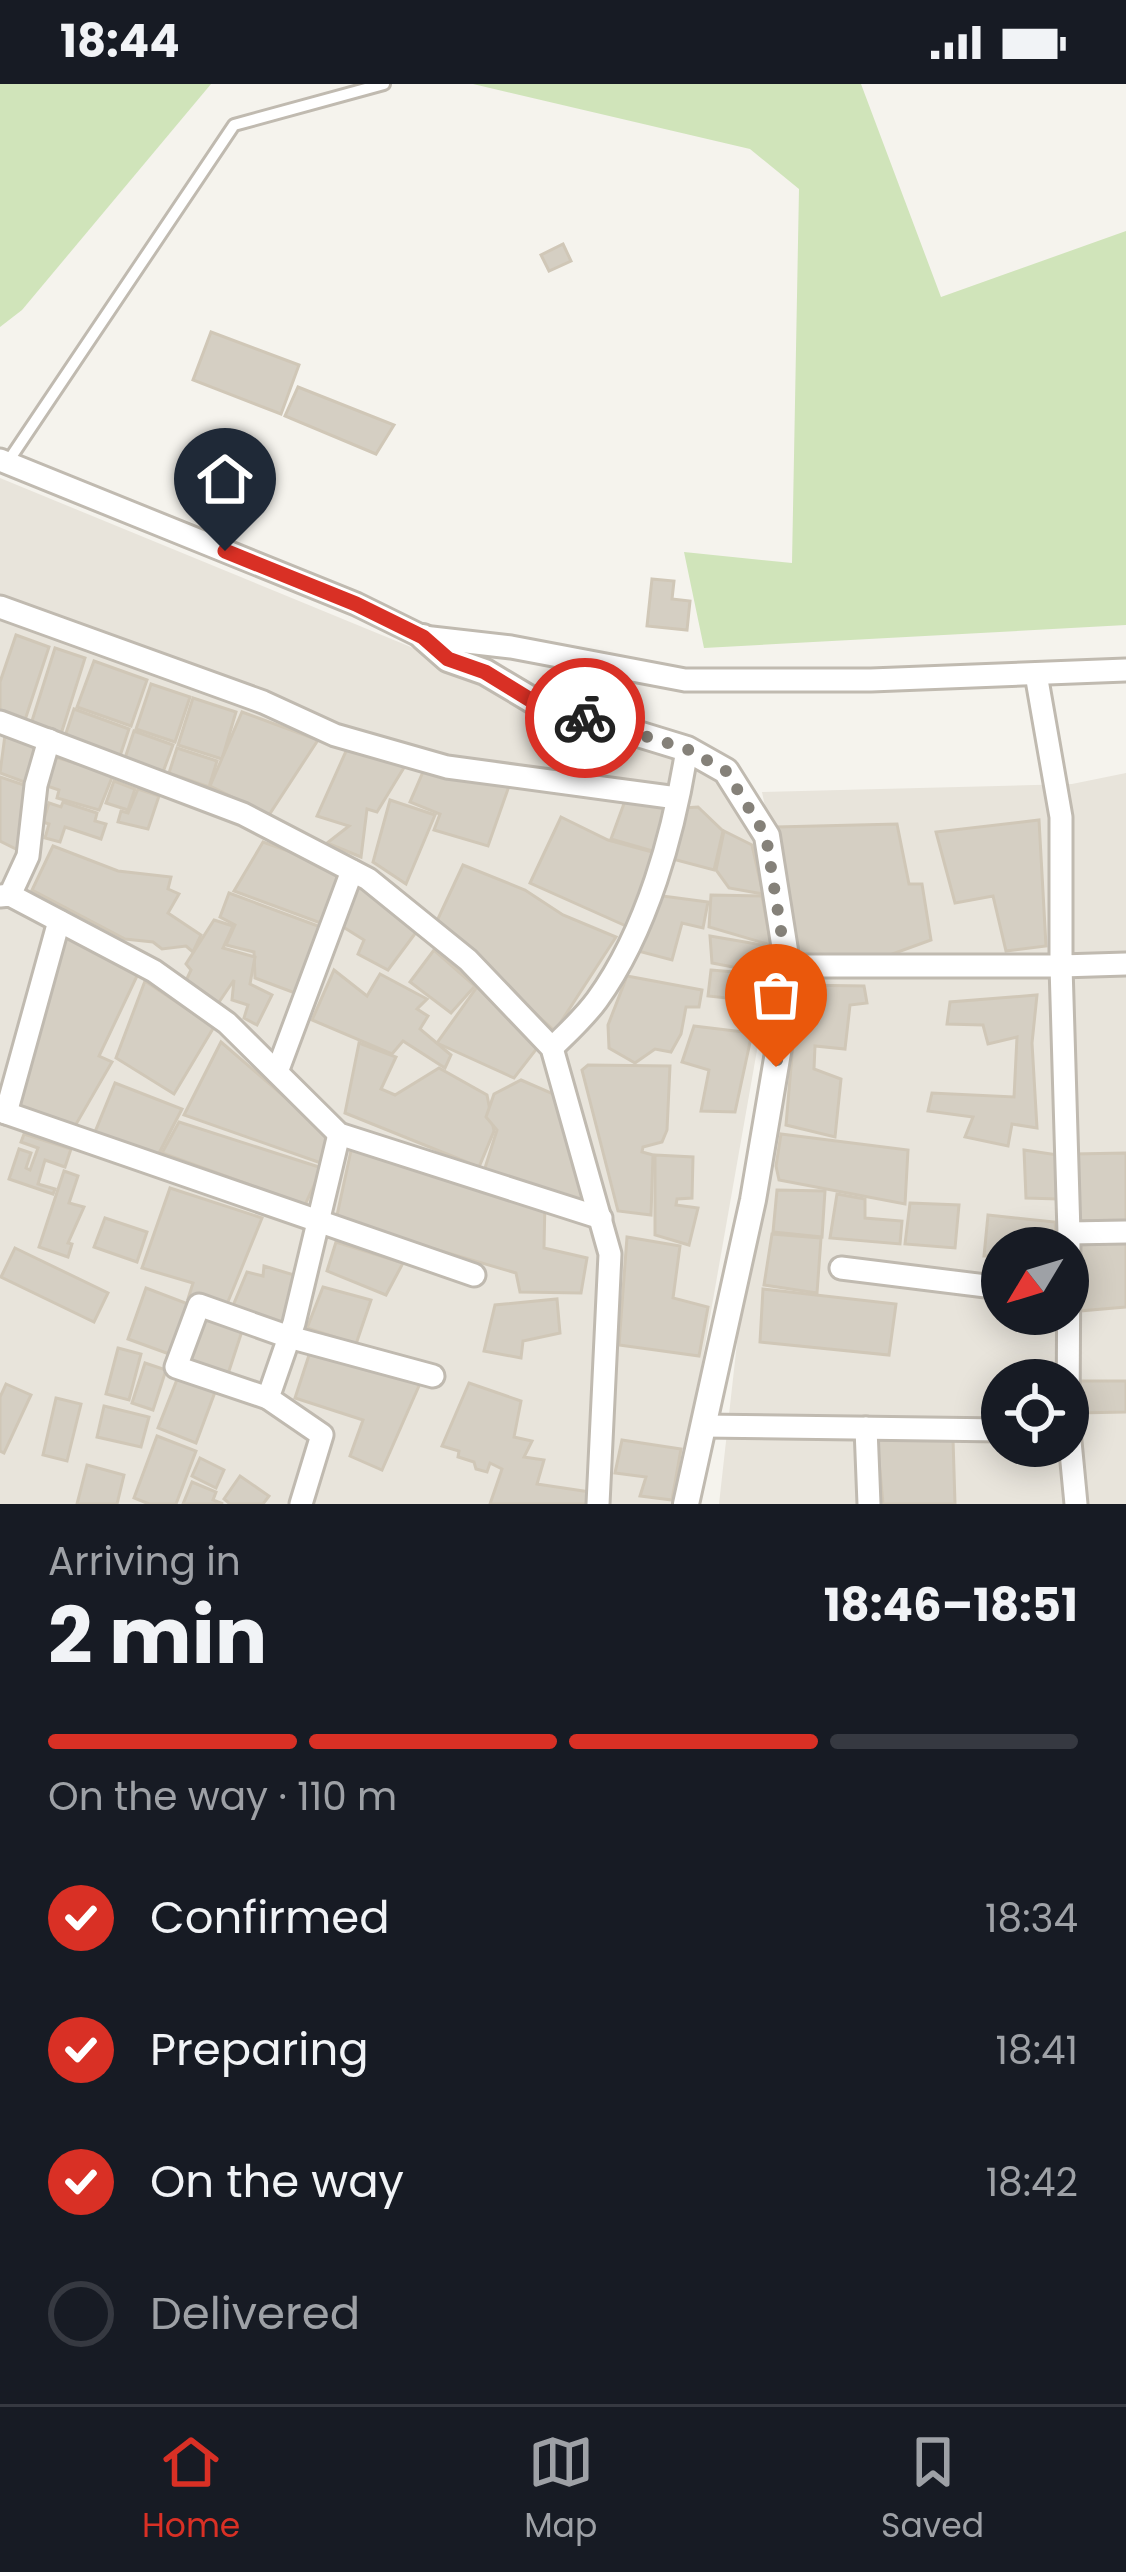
<!DOCTYPE html>
<meta charset="utf-8">
<style>
body{margin:0;font-family:Poppins,sans-serif;background:#242831;color:#f1f3f6;height:100vh;display:flex;flex-direction:column;font-size:45px;white-space:nowrap}
*{box-sizing:border-box;margin:0}
p{font-size:39px;color:#9ea1a6}
.icon{flex:none;width:66px;height:66px;fill:none;stroke:currentColor;stroke-width:2;stroke-linecap:round;stroke-linejoin:round}
.map{position:relative;height:1420px;overflow:hidden}
.details{display:flex;flex-direction:column;background:#171b24;flex:1}
.details>*{flex:none}
.needle{width:78px;rotate:232deg}
.fabs{position:absolute;left:981px;top:1143px;display:grid;gap:24px}
.fabs a{display:grid;place-items:center;width:108px;height:108px;border-radius:50%;background:#171b24;box-shadow:0 6px 30px #0003;font-size:60px}
.pin{position:absolute;display:grid;place-items:center;width:102px;height:102px;color:#fff;margin:-123px -51px;border-radius:50% 50% 50% 0;rotate:-45deg;box-shadow:0 0 12px #0007}
.pin .icon{rotate:45deg}
.courier{position:absolute;display:grid;place-items:center;width:120px;height:120px;margin:-60px;border:9px solid #d93025;border-radius:50%;background:#fff;color:#222;box-shadow:0 3px 15px #0007}
.headline em{font-style:normal;font-weight:700}
.headline div{display:flex;flex-direction:column-reverse}
.headline{display:flex;align-items:center;justify-content:space-between;height:204px;padding:0 48px}
h1{font-size:78px;font-weight:700;line-height:90px}
.bar{display:grid;grid-template-columns:repeat(4,1fr);gap:18px 12px;align-content:center;height:144px;padding:0 48px}
.bar i{height:15px;border-radius:9px;background:#363941}
.bar .selected{background:#d93025}
.bar p{grid-column:span 4}
ol{padding:0 48px;list-style:none}
li{display:flex;align-items:center;gap:36px;height:132px}
li p{margin-inline-start:auto}
li .icon{padding:12px;border-radius:50%;background:#d93025;color:#fff;stroke-width:4}
li:last-child{color:#9ea1a6}
li i{width:66px;height:66px;border:6px solid #363941;border-radius:50%}
.status{display:flex;justify-content:space-between;align-items:center;height:84px;padding:0 60px;background:#171b24;direction:ltr}
.status svg{height:33px;fill:currentColor}
.tabs{display:flex;justify-content:space-around;align-items:center;height:168px;border-top:3px solid #363941;background:#171b24;font-size:33px;color:#9ea1a6}
.tabs a{display:grid;justify-items:center;gap:6px}
.tabs .selected{color:#d93025}
.map>svg:first-child{display:block}
</style>
<div class="status"><b>18:44</b><svg viewBox="0 0 49 12"><path d="M0 12V9h3v3zM5 12V6h3v6zM10 12V3h3v9zM15 12V0h3v12zM26 1h20v11H26zM47 4h2v5h-2z"/></svg></div>
<div class="map">
<svg width="1126" height="1420" viewBox="0 0 1126 1420">
<rect width="100%" height="100%" fill="#f5f3ed"/>
<!-- residential -->
<g fill="#e8e4db" fill-rule="evenodd">
<path d="M 0,394 L 712,687 L 755,759 L 775,864 L 677,1420 L 0,1420 Z"/>
<path d="M 1126,689 L 1126,1420 L 719,1420 L 753,1116 L 783,939 L 783,808 L 762,708 L 1072,700 ZM 1002,1164 L 1068,1164 L 1068,1230 L 1002,1230 ZM 1002,1296 L 1068,1296 L 1068,1362 L 1002,1362 Z"/>
</g>
<!-- green -->
<g fill="#d0e4ba">
<path d="M 0,0 L 211,0 L 22,226 L 0,243 Z"/>
<path d="M 473,0 L 861,0 L 941,213 L 1126,147 L 1126,541 L 704,564 L 684,468 L 792,479 L 799,105 L 750,65 Z"/>
</g>
<!-- building -->
<g fill="#d5cfc3" stroke="#d0c7b7" stroke-width="3">
<path d="M 563,160 L 571,177 L 549,187 L 541,171 Z"/>
<path d="M 211,248 L 299,281 L 281,330 L 193,296 Z"/>
<path d="M 298,303 L 394,341 L 376,370 L 285,332 Z"/>
<path d="M 652,495 L 674,497 L 672,515 L 690,517 L 687,546 L 647,542 Z"/>
<path d="M 16,551 L 49,563 L 24,639 L 0,631 L 0,598 Z"/>
<path d="M 55,564 L 85,574 L 61,650 L 31,640 Z"/>
<path d="M 94,577 L 147,596 L 131,642 L 77,623 Z"/>
<path d="M 151,600 L 190,613 L 175,658 L 136,645 Z"/>
<path d="M 193,614 L 236,628 L 222,675 L 178,661 Z"/>
<path d="M 74,625 L 129,645 L 120,672 L 65,652 Z"/>
<path d="M 242,628 L 318,656 L 269,731 L 210,702 Z"/>
<path d="M 134,647 L 173,661 L 163,688 L 125,674 Z"/>
<path d="M 5,651 L 39,664 L 27,699 L 0,689 Z"/>
<path d="M 177,664 L 217,677 L 209,703 L 169,689 Z"/>
<path d="M 347,665 L 408,677 L 377,728 L 367,725 L 361,773 L 327,759 L 349,742 L 317,732 Z"/>
<path d="M 52,672 L 113,691 L 99,726 L 57,714 L 59,706 L 47,702 Z"/>
<path d="M 426,681 L 509,702 L 488,762 L 434,746 L 440,730 L 410,718 Z"/>
<path d="M 0,693 L 27,702 L 18,766 L 0,757 Z"/>
<path d="M 114,697 L 135,705 L 128,726 L 106,719 Z"/>
<path d="M 138,705 L 159,712 L 148,745 L 118,738 L 121,727 L 128,729 Z"/>
<path d="M 626,714 L 673,718 L 656,768 L 611,755 Z"/>
<path d="M 390,716 L 435,731 L 406,800 L 373,778 Z"/>
<path d="M 63,718 L 97,729 L 95,737 L 106,740 L 101,755 L 65,743 L 60,758 L 45,754 L 49,740 L 43,738 L 49,719 L 61,723 Z"/>
<path d="M 698,723 L 723,747 L 714,786 L 665,773 L 683,724 Z"/>
<path d="M 561,733 L 608,756 L 656,769 L 635,846 L 530,799 Z"/>
<path d="M 1039,736 L 1046,862 L 1006,867 L 993,812 L 955,819 L 936,748 Z"/>
<path d="M 897,740 L 909,800 L 922,800 L 931,856 L 876,876 L 801,882 L 777,743 Z"/>
<path d="M 724,747 L 752,761 L 763,810 L 729,804 L 716,786 Z"/>
<path d="M 263,758 L 347,788 L 326,841 L 234,807 Z"/>
<path d="M 53,762 L 118,787 L 171,793 L 168,805 L 179,810 L 168,829 L 201,851 L 193,868 L 186,862 L 162,865 L 153,858 L 125,855 L 32,806 Z"/>
<path d="M 463,781 L 525,806 L 563,831 L 616,853 L 555,947 L 435,841 Z"/>
<path d="M 361,798 L 420,843 L 388,886 L 358,870 L 364,856 L 340,841 Z"/>
<path d="M 229,809 L 326,845 L 309,897 L 295,909 L 255,894 L 254,868 L 226,861 L 235,841 L 220,833 Z"/>
<path d="M 655,811 L 708,818 L 703,844 L 682,839 L 672,876 L 638,867 Z"/>
<path d="M 711,811 L 762,812 L 771,861 L 709,843 Z"/>
<path d="M 214,836 L 233,842 L 223,864 L 255,873 L 250,900 L 272,911 L 257,941 L 244,934 L 248,921 L 232,916 L 234,896 L 215,924 L 183,903 L 191,886 L 186,880 Z"/>
<path d="M 59,848 L 138,890 L 99,972 L 112,978 L 75,1042 L 9,1017 Z"/>
<path d="M 710,852 L 774,863 L 769,890 L 712,879 Z"/>
<path d="M 434,866 L 475,902 L 451,929 L 410,898 Z"/>
<path d="M 334,886 L 367,912 L 380,890 L 427,915 L 417,925 L 428,932 L 420,945 L 451,971 L 445,984 L 403,957 L 392,970 L 312,936 Z"/>
<path d="M 711,886 L 769,891 L 764,918 L 708,912 Z"/>
<path d="M 627,892 L 702,906 L 699,923 L 686,923 L 681,950 L 671,968 L 655,965 L 635,979 L 609,964 L 608,941 Z"/>
<path d="M 145,897 L 214,943 L 174,1010 L 116,974 Z"/>
<path d="M 798,901 L 864,902 L 867,919 L 850,921 L 845,965 L 815,962 L 814,985 L 841,995 L 835,1053 L 786,1041 Z"/>
<path d="M 477,903 L 538,963 L 514,994 L 437,959 Z"/>
<path d="M 1037,911 L 1032,959 L 1037,1044 L 1012,1040 L 1008,1062 L 965,1053 L 973,1033 L 928,1027 L 932,1009 L 1014,1013 L 1017,953 L 988,960 L 983,941 L 947,940 L 950,918 Z"/>
<path d="M 694,942 L 752,949 L 735,1028 L 701,1027 L 709,986 L 682,978 Z"/>
<path d="M 221,958 L 331,1053 L 321,1079 L 184,1031 Z"/>
<path d="M 359,959 L 396,973 L 381,1005 L 395,1011 L 439,984 L 487,1011 L 494,1047 L 479,1083 L 345,1029 Z"/>
<path d="M 588,981 L 670,982 L 667,1046 L 662,1058 L 643,1063 L 642,1068 L 653,1071 L 651,1131 L 618,1127 L 582,986 Z"/>
<path d="M 521,996 L 565,1015 L 592,1122 L 484,1087 L 497,1046 L 486,1033 L 494,1010 Z"/>
<path d="M 115,999 L 182,1025 L 157,1073 L 95,1048 Z"/>
<path d="M 179,1038 L 322,1084 L 305,1121 L 162,1069 Z"/>
<path d="M 24,1050 L 71,1065 L 65,1083 L 45,1076 L 38,1100 L 55,1105 L 53,1110 L 9,1095 L 19,1065 L 31,1069 L 26,1084 L 30,1086 L 38,1064 L 21,1058 Z"/>
<path d="M 781,1050 L 908,1066 L 905,1120 L 779,1096 L 776,1082 Z"/>
<path d="M 352,1062 L 545,1116 L 544,1164 L 587,1174 L 581,1209 L 520,1208 L 516,1189 L 336,1136 Z"/>
<path d="M 1024,1066 L 1058,1071 L 1058,1115 L 1026,1114 Z"/>
<path d="M 1126,1069 L 1126,1136 L 1078,1137 L 1074,1070 Z"/>
<path d="M 655,1071 L 693,1073 L 692,1114 L 677,1115 L 676,1121 L 698,1124 L 689,1161 L 655,1151 Z"/>
<path d="M 64,1087 L 78,1092 L 69,1119 L 84,1123 L 68,1159 L 72,1160 L 68,1173 L 39,1163 Z"/>
<path d="M 170,1104 L 262,1134 L 225,1225 L 188,1215 L 193,1199 L 142,1184 Z"/>
<path d="M 777,1106 L 825,1107 L 822,1153 L 773,1148 Z"/>
<path d="M 837,1110 L 865,1115 L 865,1134 L 902,1137 L 900,1160 L 830,1154 Z"/>
<path d="M 910,1119 L 959,1121 L 955,1164 L 905,1160 Z"/>
<path d="M 988,1131 L 1055,1138 L 1057,1164 L 1002,1164 L 1002,1172 L 984,1172 Z"/>
<path d="M 105,1134 L 147,1148 L 137,1178 L 94,1163 Z"/>
<path d="M 772,1150 L 821,1154 L 817,1209 L 764,1201 Z"/>
<path d="M 627,1153 L 680,1162 L 673,1214 L 708,1223 L 699,1272 L 619,1261 Z"/>
<path d="M 336,1158 L 403,1179 L 386,1211 L 327,1187 Z"/>
<path d="M 1126,1159 L 1126,1223 L 1079,1227 L 1078,1161 Z"/>
<path d="M 15,1164 L 108,1209 L 94,1238 L 1,1193 Z"/>
<path d="M 264,1182 L 304,1194 L 285,1250 L 230,1229 L 247,1188 L 263,1192 Z"/>
<path d="M 323,1203 L 371,1216 L 356,1260 L 307,1244 Z"/>
<path d="M 146,1204 L 191,1221 L 172,1271 L 128,1255 Z"/>
<path d="M 763,1205 L 896,1220 L 889,1271 L 760,1258 Z"/>
<path d="M 557,1215 L 560,1249 L 523,1257 L 521,1274 L 484,1267 L 495,1221 Z"/>
<path d="M 205,1228 L 244,1241 L 227,1293 L 188,1280 Z"/>
<path d="M 118,1264 L 141,1270 L 129,1316 L 106,1310 Z"/>
<path d="M 311,1265 L 374,1287 L 422,1295 L 382,1386 L 350,1372 L 363,1336 L 295,1314 Z"/>
<path d="M 145,1279 L 166,1286 L 153,1326 L 132,1319 Z"/>
<path d="M 178,1293 L 215,1308 L 196,1359 L 158,1344 Z"/>
<path d="M 1078,1297 L 1126,1297 L 1126,1328 L 1078,1329 Z"/>
<path d="M 469,1299 L 521,1317 L 514,1353 L 532,1357 L 524,1373 L 544,1376 L 537,1400 L 590,1408 L 586,1420 L 490,1420 L 502,1385 L 490,1379 L 487,1388 L 476,1385 L 474,1378 L 458,1373 L 459,1367 L 442,1362 Z"/>
<path d="M 6,1300 L 31,1311 L 4,1369 L 0,1367 L 0,1313 Z"/>
<path d="M 56,1314 L 81,1320 L 67,1377 L 43,1371 Z"/>
<path d="M 104,1322 L 149,1333 L 141,1363 L 97,1353 Z"/>
<path d="M 157,1352 L 196,1367 L 176,1420 L 149,1420 L 134,1414 Z"/>
<path d="M 877,1355 L 953,1355 L 955,1420 L 883,1420 Z"/>
<path d="M 622,1356 L 681,1365 L 672,1416 L 640,1412 L 646,1393 L 615,1389 Z"/>
<path d="M 200,1374 L 224,1386 L 216,1404 L 192,1392 Z"/>
<path d="M 87,1381 L 124,1391 L 117,1420 L 77,1420 Z"/>
<path d="M 240,1392 L 269,1412 L 263,1420 L 230,1420 L 224,1415 Z"/>
<path d="M 192,1398 L 216,1408 L 213,1416 L 223,1420 L 183,1420 Z"/>
</g>
<g fill="none" stroke-linecap="round" stroke-linejoin="round">
<!-- service casing -->
<g stroke="#c0bab0" stroke-width="16">
<path id="service" d="M 7,379 L 234,41 L 384,0"/>
</g>
<!-- minor casing -->
<g stroke="#c0bab0" stroke-width="27">
<g id="minor">
<path d="M 0,376 L 356,520 L 423,553 L 511,563 L 685,596 L 871,596 L 1126,586"/>
<path d="M 0,523 L 263,618 L 335,651 L 447,683 L 677,714"/>
<path d="M 1036,590 L 1061,733 L 1061,882 L 1126,880"/>
<path d="M 0,638 L 243,730 L 368,795 L 468,876 L 552,964 L 610,1170 L 598,1420"/>
<path d="M 10,811 L 28,772 L 36,701 L 49,656"/>
<path d="M 0,812 L 10,811 L 154,887 L 227,939 L 339,1050 L 601,1134"/>
<path d="M 782,882 L 1061,882 L 1069,1149 L 1126,1148"/>
<path d="M 552,964 C 567,949 584,934 597,916 C 647,847 674,749 687,665"/>
<path d="M 277,988 L 352,787"/>
<path d="M 0,1027 L 474,1191"/>
<path d="M 6,1029 L 59,837"/>
<path d="M 841,1184 L 1002,1204"/>
<path d="M 268,1314 L 176,1283 L 199,1221 L 289,1253 L 433,1292"/>
<path d="M 703,1342 L 1002,1346"/>
<path d="M 866,1344 L 869,1420"/>
<path d="M 1068,1347 L 1069,1149"/>
<path d="M 1069,1347 L 1076,1420"/>
<path d="M 301,1420 L 322,1351 L 268,1314 L 294,1239 L 339,1050"/>
</g>
</g>
<!-- tertiary casing -->
<g stroke="#c0bab0" stroke-width="30">
<path id="tertiary" d="M 423,553 L 448,575 L 485,588 L 537,619 L 687,665 L 726,687 L 767,752 L 785,866 L 783,939 L 753,1116 L 686,1420"/>
</g>
<!-- service -->
<use href="#service" stroke="#fff" stroke-width="10"/>
<!-- minor -->
<use href="#minor" stroke="#fff" stroke-width="21"/>
<!-- tertiary -->
<use href="#tertiary" stroke="#fff" stroke-width="24"/>
</g>
<g fill="none" stroke-linecap="round" stroke-linejoin="round">
<!-- done -->
<path stroke="#858179" stroke-width="12" stroke-dasharray="0 21.6" d="M 585,634 L 687,665 L 726,687 L 766,752 L 784,866 L 783,939 L 776,983"/>
<!-- route -->
<path stroke="#d93025" stroke-width="15" d="M 225,467 L 356,520 L 423,553 L 448,575 L 485,588 L 537,620 L 585,634"/>
</g>
</svg>
<div class="fabs">
<a><svg class="needle" viewBox="-14 -14 28 28"><path d="M0-13l5 13h-10z" fill="#e53935"/><path d="M0 13l5-13h-10z" fill="#9ea1a6"/></svg></a>
<a><svg class="icon" aria-label="locate" viewBox="0 0 24 24"><circle cx="12" cy="12" r="6"/><path d="M12 2v4M12 18v4M2 12h4M18 12h4"/></svg></a>
</div>
<div class="pin" style="left:776px;top:983px;background:#ea580c"><svg class="icon" aria-label="bag" viewBox="0 0 24 24"><path d="M5 8h14l-1 12H6zM9 8a3 3 0 0 1 6 0"/></svg></div>
<div class="pin" style="left:225px;top:467px;background:#1f2937"><svg class="icon" aria-label="home" viewBox="0 0 24 24"><path d="M3 11l9-7 9 7M6 9v11h12V9"/></svg></div>
<div class="courier" style="left:585px;top:634px"><svg class="icon" aria-label="bike" viewBox="0 0 24 24"><circle cx="6" cy="16" r="4"/><circle cx="18" cy="16" r="4"/><path d="M6 16l4-8h5l3 8M10 8l3 8H6M13 5h3"/></svg></div>
</div>
<section class="details">
<div class="headline"><div><h1>2 min</h1><p>Arriving in</p></div><em>18:46–18:51</em></div>
<div class="bar"><i class="selected"></i><i class="selected"></i><i class="selected"></i><i></i><p>On the way · 110 m</p></div>
<ol>
<li><svg class="icon" aria-label="check" viewBox="0 0 24 24"><path d="M5 12l5 5 9-10"/></svg>Confirmed<p>18:34</p></li>
<li><svg class="icon" aria-label="check" viewBox="0 0 24 24"><path d="M5 12l5 5 9-10"/></svg>Preparing<p>18:41</p></li>
<li><svg class="icon" aria-label="check" viewBox="0 0 24 24"><path d="M5 12l5 5 9-10"/></svg>On the way<p>18:42</p></li>
<li><i></i>Delivered</li>
</ol>
</section>
<nav class="tabs">
<a class="selected"><svg class="icon" aria-label="home" viewBox="0 0 24 24"><path d="M3 11l9-7 9 7M6 9v11h12V9"/></svg>Home</a>
<a><svg class="icon" aria-label="map" viewBox="0 0 24 24"><path d="M3 6l6-2 6 2 6-2v14l-6 2-6-2-6 2zM9 4v14M15 6v14"/></svg>Map</a>
<a><svg class="icon" aria-label="saved" viewBox="0 0 24 24"><path d="M7 4h10v16l-5-4-5 4z"/></svg>Saved</a>
</nav>
